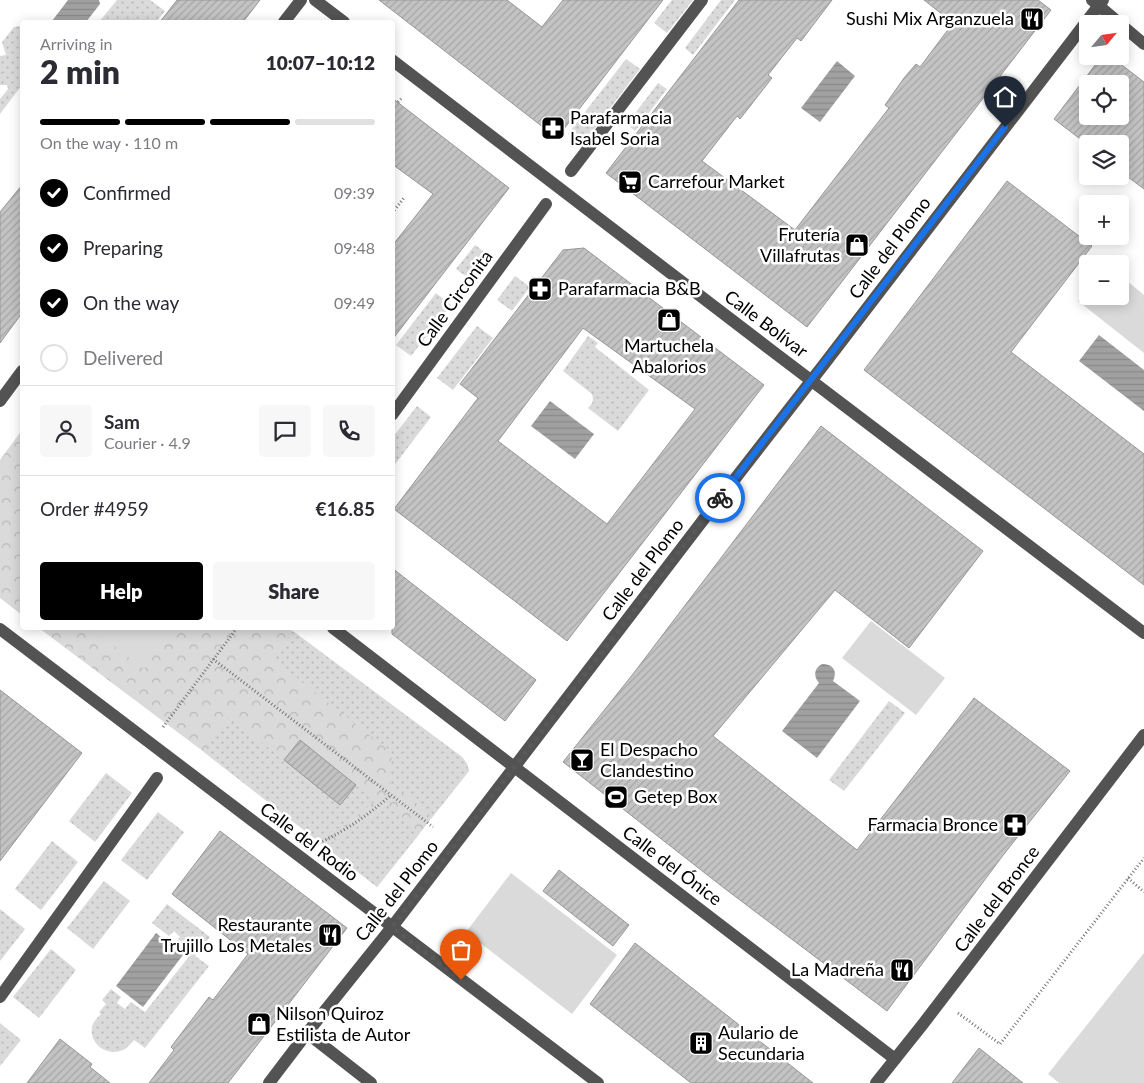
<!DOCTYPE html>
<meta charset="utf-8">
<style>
body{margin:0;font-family:Lato,sans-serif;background:#f7f7f7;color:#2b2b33;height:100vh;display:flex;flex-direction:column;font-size:19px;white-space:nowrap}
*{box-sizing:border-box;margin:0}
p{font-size:16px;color:#7c7c81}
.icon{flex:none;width:28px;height:28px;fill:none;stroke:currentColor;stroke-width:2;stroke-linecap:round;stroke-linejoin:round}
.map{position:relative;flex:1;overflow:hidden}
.panel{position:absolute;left:20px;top:20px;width:375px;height:610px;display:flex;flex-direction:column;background:#fff;border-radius:5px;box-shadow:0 2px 12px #0003}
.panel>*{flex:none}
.needle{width:32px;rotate:61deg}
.buttons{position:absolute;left:1079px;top:15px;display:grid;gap:10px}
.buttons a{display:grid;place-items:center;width:50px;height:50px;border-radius:5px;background:#fff;box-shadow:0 2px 12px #0003;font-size:25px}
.pin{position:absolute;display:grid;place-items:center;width:42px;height:42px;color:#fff;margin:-51px -21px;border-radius:50% 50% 50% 0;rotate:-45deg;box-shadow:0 0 5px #0007}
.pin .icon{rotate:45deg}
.courier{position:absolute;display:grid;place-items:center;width:50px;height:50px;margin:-25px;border:4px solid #1a73e8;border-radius:50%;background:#fff;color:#222;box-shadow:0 1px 6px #0007}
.overview em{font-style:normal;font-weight:800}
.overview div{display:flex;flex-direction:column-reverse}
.overview{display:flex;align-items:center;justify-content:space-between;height:85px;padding:0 20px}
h1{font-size:32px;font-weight:800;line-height:38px}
.bar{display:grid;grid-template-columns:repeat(4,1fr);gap:8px 5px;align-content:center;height:60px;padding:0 20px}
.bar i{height:6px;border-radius:4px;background:#e1e1e2}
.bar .current{background:#000}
.bar p{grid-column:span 4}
.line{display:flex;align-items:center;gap:12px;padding:0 20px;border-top:1px solid #e1e1e2}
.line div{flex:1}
.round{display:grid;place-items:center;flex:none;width:52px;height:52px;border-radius:5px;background:#f7f7f7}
ol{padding:0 20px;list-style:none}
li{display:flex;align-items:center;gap:15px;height:55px}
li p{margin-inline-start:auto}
li .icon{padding:5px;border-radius:50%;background:#000;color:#fff;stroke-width:4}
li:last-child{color:#7c7c81}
li i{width:28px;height:28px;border:2px solid #e1e1e2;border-radius:50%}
.button{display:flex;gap:10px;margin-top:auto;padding:10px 20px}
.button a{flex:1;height:58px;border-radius:5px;background:#000;color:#fff;font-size:20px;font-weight:800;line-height:58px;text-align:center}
.button a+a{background:#f7f7f7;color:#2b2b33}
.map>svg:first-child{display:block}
</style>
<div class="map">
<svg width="1144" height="1083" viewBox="0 0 1144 1083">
<defs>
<pattern id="park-crowns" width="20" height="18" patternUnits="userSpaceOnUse" patternTransform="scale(1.25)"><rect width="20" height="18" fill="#dadada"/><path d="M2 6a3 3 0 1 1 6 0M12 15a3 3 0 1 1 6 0" fill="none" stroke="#b9b9b9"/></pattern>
<pattern id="garden-dots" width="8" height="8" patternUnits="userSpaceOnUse" patternTransform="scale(1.25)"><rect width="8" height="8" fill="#dadada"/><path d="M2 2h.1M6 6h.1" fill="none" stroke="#b9b9b9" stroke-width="1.8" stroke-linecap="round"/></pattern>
<pattern id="water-rules" width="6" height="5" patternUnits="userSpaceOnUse" patternTransform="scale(1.25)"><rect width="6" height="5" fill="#a1a1a1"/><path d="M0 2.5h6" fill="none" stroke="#898989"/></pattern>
<pattern id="building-hatch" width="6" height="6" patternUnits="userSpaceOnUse" patternTransform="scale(1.25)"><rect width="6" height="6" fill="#c3c3c3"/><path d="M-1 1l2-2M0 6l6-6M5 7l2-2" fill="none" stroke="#a6a6a6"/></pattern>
</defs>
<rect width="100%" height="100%" fill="#fff"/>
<!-- park -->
<g fill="url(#park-crowns)">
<path d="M 22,430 L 22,615 L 0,598 L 0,460 Z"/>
<path d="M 39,628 L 288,628 L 462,757 L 467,764 L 469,771 L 377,887 L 204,752 Z"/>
</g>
<!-- garden -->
<g fill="url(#garden-dots)">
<path d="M 117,0 L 150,0 L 165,11 L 156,22 L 99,22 Z"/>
<path d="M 672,0 L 693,0 L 667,33 L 654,23 Z"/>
<path d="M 721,0 L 735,0 L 693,55 L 685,48 Z"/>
<path d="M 22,26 L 22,85 L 0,114 L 0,99 L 8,89 L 7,85 L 0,85 L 0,56 L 6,55 L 2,42 L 14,27 Z"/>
<path d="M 626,59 L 640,69 L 582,145 L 568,134 Z"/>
<path d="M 658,83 L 667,89 L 635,131 L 627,124 Z"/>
<path d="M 475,245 L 490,256 L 471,280 L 456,269 Z"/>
<path d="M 515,276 L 530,287 L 512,311 L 497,300 Z"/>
<path d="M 436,293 L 451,305 L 411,356 L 396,345 Z"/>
<path d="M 477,326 L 493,338 L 453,390 L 437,378 Z"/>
<path d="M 588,336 L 598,343 L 595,347 L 649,390 L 618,431 L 588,408 C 593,403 594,401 592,394 L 563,371 Z"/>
<path d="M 417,406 L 431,417 L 393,467 L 393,437 Z"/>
<path d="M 293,631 L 462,757 L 467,764 L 469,771 L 432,817 L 411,798 L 390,786 L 392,753 L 272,658 Z"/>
<path d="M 889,701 L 905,713 L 844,791 L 829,780 Z"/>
<path d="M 229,717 L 284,760 L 356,785 L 374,802 L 340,829 L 314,838 L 204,752 Z"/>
<path d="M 106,773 L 132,793 L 95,842 L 69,821 Z"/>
<path d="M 388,805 L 420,833 L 377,887 L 325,846 L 342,837 Z"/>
<path d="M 158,812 L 184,832 L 147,880 L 121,860 Z"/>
<path d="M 52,841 L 78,862 L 41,910 L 15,889 Z"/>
<path d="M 104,881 L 130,901 L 93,949 L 67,928 Z"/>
<path d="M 167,904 L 210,937 L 195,956 L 209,966 L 145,1048 L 134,1040 C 131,1043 129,1046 125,1049 C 110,1058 89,1046 92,1027 C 93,1022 97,1018 101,1014 L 99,1012 L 106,1004 L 102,1000 L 111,989 L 121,997 L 117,1003 L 125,1009 L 131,1002 L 145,1012 L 191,954 L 176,942 L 180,937 L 174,931 L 169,936 L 152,923 Z"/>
<path d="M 0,909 L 25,929 L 0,961 Z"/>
<path d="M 51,949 L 76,970 L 39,1018 L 13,997 Z"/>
<path d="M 0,1023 L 21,1040 L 0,1066 Z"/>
</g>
<!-- pitch -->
<g fill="#dadada">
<path d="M 1120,275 L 1144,295 L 1144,353 L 1078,301 L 1087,289 L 1088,296 L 1120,296 Z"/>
<path d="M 871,621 L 945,678 L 916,715 L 842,658 Z"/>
<path d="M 90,628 L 175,628 L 144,669 Z"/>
<path d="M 511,873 L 617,955 L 572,1014 L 466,932 Z"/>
<path d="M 1144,953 L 1144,1083 L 1059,1083 L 1048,1074 Z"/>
</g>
<!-- water -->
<g fill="url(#water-rules)">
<path d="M 68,0 L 99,0 L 100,4 L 86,22 L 52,22 L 52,21 Z"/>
<path d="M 837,61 L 855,76 L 820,122 L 801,108 Z"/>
<path d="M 1099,335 L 1144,370 L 1144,411 L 1079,361 Z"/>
<path d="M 550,401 L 594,434 L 575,459 L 531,426 Z"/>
<path d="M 822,664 C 833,664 838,671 833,681 L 860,701 L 817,758 L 782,731 L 819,683 C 813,676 814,668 822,664 Z"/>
<path d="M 156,933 L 183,955 L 143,1007 L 116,986 Z"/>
</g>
<!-- building -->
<g fill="url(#building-hatch)" stroke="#979797" fill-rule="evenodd">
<path d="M 177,0 L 260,0 L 243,22 L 160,22 Z"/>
<path d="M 379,0 L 507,0 L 542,27 L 563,0 L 663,0 L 557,138 Z"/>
<path d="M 739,0 L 832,0 L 801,41 L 797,38 L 768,75 L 772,78 L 740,119 L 737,116 L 702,161 L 795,230 L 889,108 L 885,105 L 904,78 L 916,64 L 920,67 L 953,23 L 924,0 L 1038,0 L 1051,10 L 807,327 L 606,173 Z"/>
<path d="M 1102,56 L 1110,56 L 1144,82 L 1144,189 L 1120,171 L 1120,144 L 1088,144 L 1088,145 L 1054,119 ZM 1088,84 L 1120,84 L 1120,116 L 1088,116 Z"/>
<path d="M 392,98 L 509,188 L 392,340 L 392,246 L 433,194 L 392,164 Z"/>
<path d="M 1007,181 L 1092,246 L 1011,352 L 1144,454 L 1144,585 L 864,370 Z"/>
<path d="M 22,185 L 22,313 L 0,343 L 0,212 Z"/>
<path d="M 584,248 L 764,385 L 567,641 L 394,509 L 478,398 L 460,384 L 563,250 ZM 583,328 L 695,409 L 607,524 L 498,441 Z"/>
<path d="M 821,426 L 983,551 L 909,648 L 835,590 L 713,736 L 857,850 L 974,698 L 1070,771 L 1004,854 L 887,1011 L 724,888 L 563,762 L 633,674 Z"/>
<path d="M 392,568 L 536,680 L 505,721 L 392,634 Z"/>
<path d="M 0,690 L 82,753 L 0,861 Z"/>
<path d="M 300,740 L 356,785 L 340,805 L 284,760 Z"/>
<path d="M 220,831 L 347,928 L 228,1083 L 149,1083 L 174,1050 L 171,1047 L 209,997 L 213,1000 L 248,954 L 172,894 Z"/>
<path d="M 559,870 L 629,925 L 613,946 L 543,891 Z"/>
<path d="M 635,943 L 813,1083 L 691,1083 L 590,1004 Z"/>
<path d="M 60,1039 L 92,1064 L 90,1067 L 110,1083 L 27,1083 Z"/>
<path d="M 979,1048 L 1023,1083 L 952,1083 Z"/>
</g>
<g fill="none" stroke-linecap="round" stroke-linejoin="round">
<!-- path -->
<g stroke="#757575" stroke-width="3" stroke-dasharray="1 2.5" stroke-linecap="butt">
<path d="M 398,102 L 402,98"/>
<path d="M 392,213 L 404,198"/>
<path d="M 213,659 L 433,827"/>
<path d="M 163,727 L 237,628"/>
<path d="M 319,843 C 347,830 368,815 391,795"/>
<path d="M 1128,878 L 1144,892"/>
<path d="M 958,1013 L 1000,1044 L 1144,858"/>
</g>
<!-- minor -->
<g stroke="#535353" stroke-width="12">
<path d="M 315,0 L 344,22"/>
<path d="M 1092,0 L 1144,44"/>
<path d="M 284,22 L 301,0"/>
<path d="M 392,60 L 771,350 L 1144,633"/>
<path d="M 571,171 L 702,0"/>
<path d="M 0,401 L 22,371"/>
<path d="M 392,415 L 546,204"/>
<path d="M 333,628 L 895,1059"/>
<path d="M 0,629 L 598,1083"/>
<path d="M 0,997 L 157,778"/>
<path d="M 307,1033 L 371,1083"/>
<path d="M 269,1083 L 307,1033 L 392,927 L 710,511 L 825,363 L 1103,0"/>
<path d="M 876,1083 L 923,1024 L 1144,735"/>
</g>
</g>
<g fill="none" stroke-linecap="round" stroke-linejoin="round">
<!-- done -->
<path stroke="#595959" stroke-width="5" stroke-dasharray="0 9" d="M 461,980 L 392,927 L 720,498"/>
<!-- route -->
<path stroke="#1a73e8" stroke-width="6" d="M 720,498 L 1005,127"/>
</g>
<!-- icons -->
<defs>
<g id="restaurant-square" transform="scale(1.25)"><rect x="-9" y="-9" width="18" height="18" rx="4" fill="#000" stroke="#fff"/><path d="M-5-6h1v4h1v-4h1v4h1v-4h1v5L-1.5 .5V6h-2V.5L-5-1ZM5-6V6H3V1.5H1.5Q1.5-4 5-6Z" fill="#fff"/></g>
<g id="pharmacy-square" transform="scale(1.25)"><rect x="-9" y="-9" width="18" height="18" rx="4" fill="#000" stroke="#fff"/><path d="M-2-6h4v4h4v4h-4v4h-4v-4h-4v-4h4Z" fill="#fff"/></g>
<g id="supermarket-square" transform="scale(1.25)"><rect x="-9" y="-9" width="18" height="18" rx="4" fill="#000" stroke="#fff"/><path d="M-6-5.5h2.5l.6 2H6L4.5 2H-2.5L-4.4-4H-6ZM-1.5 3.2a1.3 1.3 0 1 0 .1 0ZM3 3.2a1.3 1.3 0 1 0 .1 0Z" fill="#fff"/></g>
<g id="shop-square" transform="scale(1.25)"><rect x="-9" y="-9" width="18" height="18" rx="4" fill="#000" stroke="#fff"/><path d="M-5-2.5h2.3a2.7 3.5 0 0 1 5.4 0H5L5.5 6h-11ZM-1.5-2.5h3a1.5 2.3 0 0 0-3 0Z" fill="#fff"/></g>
<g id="bar-square" transform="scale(1.25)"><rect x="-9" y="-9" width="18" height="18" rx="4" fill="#000" stroke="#fff"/><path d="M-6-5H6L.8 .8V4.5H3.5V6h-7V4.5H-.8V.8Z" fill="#fff"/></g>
<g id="stadium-square" transform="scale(1.25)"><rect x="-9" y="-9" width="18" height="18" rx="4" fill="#000" stroke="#fff"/><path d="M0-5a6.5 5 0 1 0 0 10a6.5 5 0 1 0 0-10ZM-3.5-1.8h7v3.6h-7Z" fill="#fff"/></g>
<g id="building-square" transform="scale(1.25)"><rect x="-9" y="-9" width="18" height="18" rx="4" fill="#000" stroke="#fff"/><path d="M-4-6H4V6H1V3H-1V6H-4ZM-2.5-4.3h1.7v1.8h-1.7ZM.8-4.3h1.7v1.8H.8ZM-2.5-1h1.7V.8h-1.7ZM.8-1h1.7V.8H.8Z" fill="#fff"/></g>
</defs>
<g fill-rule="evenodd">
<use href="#restaurant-square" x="1032" y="19"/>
<use href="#pharmacy-square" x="553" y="128"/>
<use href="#supermarket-square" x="630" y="182"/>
<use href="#shop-square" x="857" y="245"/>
<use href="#pharmacy-square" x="540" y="289"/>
<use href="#shop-square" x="669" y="320"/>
<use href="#bar-square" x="582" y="760"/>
<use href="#stadium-square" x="616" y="797"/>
<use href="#pharmacy-square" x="1015" y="825"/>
<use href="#restaurant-square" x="330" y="935"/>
<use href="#restaurant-square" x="902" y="970"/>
<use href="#shop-square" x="259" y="1024"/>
<use href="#building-square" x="701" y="1043"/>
</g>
<g text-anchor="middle" stroke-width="5" stroke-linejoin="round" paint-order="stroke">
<!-- poi labels -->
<g font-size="18" fill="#000" stroke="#fff" text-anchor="start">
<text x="1014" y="25" text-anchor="end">Sushi Mix Arganzuela</text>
<text x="570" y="124">Parafarmacia<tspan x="570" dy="21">Isabel Soria</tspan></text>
<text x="648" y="188">Carrefour Market</text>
<text x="840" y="241" text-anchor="end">Frutería<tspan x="840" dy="21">Villafrutas</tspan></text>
<text x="558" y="295">Parafarmacia B&amp;B</text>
<text x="669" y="352" text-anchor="middle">Martuchela<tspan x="669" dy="21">Abalorios</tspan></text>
<text x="600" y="756">El Despacho<tspan x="600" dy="21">Clandestino</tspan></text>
<text x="634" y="803">Getep Box</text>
<text x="998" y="831" text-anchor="end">Farmacia Bronce</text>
<text x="312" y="931" text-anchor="end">Restaurante<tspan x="312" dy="21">Trujillo Los Metales</tspan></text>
<text x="884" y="976" text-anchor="end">La Madreña</text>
<text x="276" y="1020">Nilson Quiroz<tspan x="276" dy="21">Estilista de Autor</tspan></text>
<text x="718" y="1039">Aulario de<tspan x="718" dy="21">Secundaria</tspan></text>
</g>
<!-- street labels -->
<g font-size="18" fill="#000" stroke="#fff">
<text transform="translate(890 248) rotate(-53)" y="6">Calle del Plomo</text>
<text transform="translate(455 299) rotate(-54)" y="6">Calle Circonita</text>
<text transform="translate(766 324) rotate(37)" y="6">Calle Bolívar</text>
<text transform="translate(643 570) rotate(-53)" y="6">Calle del Plomo</text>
<text transform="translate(309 842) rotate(37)" y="6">Calle del Rodio</text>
<text transform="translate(672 866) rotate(37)" y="6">Calle del Ónice</text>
<text transform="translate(397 891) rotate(-52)" y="6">Calle del Plomo</text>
<text transform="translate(997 899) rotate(-53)" y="6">Calle del Bronce</text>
</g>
</g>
</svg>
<div class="buttons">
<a><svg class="needle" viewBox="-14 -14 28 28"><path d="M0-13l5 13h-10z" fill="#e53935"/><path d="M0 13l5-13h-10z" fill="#7c7c81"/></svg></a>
<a><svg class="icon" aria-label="locate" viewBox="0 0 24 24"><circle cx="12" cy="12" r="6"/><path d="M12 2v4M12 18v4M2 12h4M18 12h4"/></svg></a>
<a><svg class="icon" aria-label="layers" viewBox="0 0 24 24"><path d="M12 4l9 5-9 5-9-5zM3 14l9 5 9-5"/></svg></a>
<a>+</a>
<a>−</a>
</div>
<div class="pin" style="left:461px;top:980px;background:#ea580c"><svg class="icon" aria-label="bag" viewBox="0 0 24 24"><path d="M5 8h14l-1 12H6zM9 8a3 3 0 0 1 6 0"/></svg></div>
<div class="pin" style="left:1005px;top:127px;background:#1f2937"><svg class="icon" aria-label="home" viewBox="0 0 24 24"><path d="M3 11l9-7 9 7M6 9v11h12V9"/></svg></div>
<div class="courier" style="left:720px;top:498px"><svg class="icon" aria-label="bike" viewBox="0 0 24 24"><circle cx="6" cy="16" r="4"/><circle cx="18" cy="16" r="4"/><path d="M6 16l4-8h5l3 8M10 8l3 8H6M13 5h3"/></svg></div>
<section class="panel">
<div class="overview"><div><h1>2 min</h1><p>Arriving in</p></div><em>10:07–10:12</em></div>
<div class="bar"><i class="current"></i><i class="current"></i><i class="current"></i><i></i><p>On the way · 110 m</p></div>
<ol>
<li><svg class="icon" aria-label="check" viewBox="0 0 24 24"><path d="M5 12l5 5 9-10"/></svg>Confirmed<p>09:39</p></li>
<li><svg class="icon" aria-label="check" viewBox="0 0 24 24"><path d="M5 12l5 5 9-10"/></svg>Preparing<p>09:48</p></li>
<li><svg class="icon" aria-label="check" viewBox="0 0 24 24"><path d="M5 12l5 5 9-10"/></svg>On the way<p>09:49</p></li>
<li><i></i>Delivered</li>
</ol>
<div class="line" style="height:90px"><a class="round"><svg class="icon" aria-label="person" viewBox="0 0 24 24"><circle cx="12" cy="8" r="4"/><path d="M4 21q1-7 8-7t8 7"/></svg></a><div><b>Sam</b><p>Courier · 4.9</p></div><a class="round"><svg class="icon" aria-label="chat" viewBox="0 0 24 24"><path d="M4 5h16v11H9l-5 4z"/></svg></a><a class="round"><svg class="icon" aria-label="phone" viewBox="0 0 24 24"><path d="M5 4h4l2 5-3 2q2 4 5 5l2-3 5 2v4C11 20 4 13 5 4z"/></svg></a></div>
<div class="line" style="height:65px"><div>Order #4959</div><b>€16.85</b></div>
<div class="button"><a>Help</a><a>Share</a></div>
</section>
</div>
